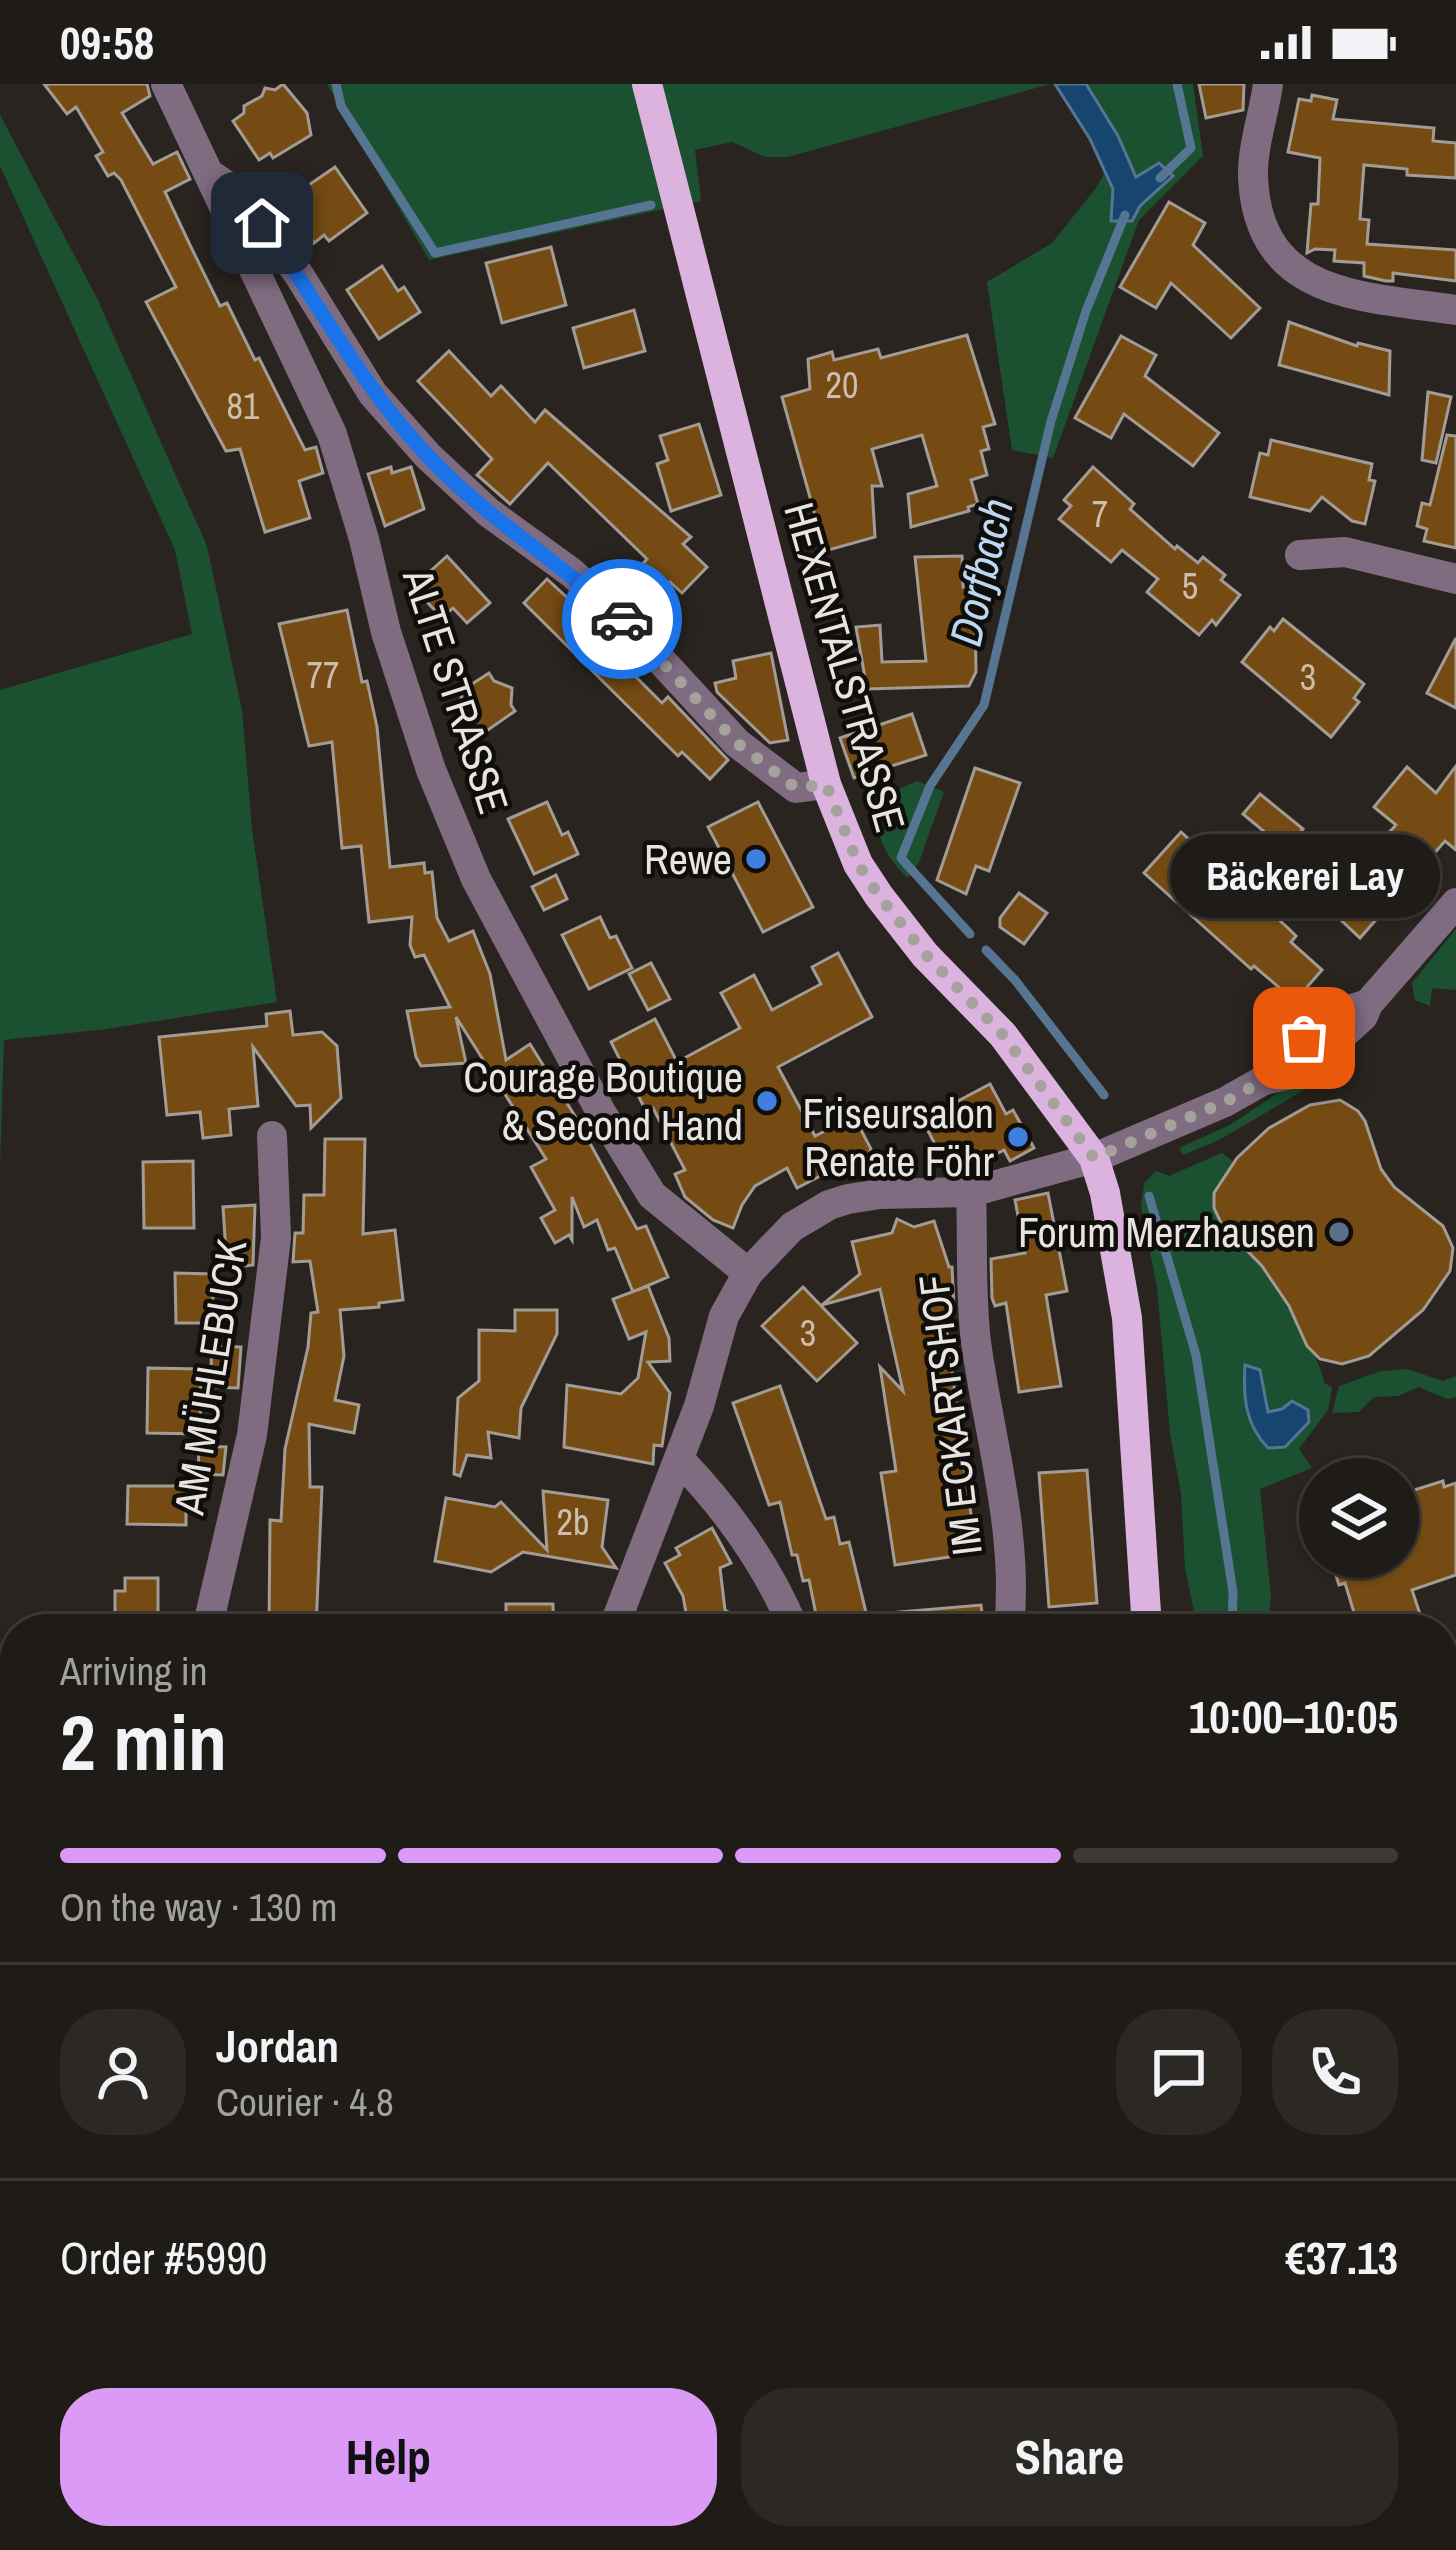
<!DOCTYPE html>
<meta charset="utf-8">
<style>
body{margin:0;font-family:"Archivo Narrow",sans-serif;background:#2c2824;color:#f1f3f6;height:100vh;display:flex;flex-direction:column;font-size:45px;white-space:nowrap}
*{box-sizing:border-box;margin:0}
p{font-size:39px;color:#a1a1a1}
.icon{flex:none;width:66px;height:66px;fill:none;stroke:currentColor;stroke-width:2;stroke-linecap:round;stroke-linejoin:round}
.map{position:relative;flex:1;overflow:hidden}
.details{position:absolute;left:0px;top:1530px;width:1458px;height:936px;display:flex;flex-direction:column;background:#1f1b17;border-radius:48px 48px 0 0;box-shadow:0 3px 9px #0004,0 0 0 3px #3c3936}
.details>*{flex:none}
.tools{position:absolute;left:1299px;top:1374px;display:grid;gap:24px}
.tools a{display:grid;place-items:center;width:120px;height:120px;border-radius:50%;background:#1f1b17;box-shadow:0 3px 9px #0004,0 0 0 3px #3c3936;font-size:60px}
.pin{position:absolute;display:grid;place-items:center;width:102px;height:102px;color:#fff;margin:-51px;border-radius:24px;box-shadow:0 6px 18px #0006}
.courier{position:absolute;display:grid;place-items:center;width:120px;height:120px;margin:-60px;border:9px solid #1a73e8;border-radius:50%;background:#fff;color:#222;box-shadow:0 3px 15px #0007}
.bubble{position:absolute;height:84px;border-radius:42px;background:#1f1b17;box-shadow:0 3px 9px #0004,0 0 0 3px #3c3936;font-size:39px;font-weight:800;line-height:84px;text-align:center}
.headline em{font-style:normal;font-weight:800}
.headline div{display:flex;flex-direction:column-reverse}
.headline{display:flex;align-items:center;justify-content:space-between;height:204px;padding:0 60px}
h1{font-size:78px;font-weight:800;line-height:90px}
.bar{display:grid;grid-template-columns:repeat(4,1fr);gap:18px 12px;align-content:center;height:144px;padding:0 60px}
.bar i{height:15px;border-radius:9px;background:#3c3936}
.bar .selected{background:#da9af6}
.bar p{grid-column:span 4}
.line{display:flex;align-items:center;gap:30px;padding:0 60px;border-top:3px solid #3c3936}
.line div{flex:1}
.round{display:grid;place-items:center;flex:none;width:126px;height:126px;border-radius:48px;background:#2c2824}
.cta{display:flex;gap:24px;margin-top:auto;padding:24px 60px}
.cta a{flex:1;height:138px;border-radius:48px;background:#da9af6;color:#111;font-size:48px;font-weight:800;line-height:138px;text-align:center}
.cta a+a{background:#2c2824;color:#f1f3f6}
.status{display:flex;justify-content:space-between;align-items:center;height:84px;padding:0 60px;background:#1f1b17;direction:ltr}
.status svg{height:33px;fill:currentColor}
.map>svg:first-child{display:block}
</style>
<div class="status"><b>09:58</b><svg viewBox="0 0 49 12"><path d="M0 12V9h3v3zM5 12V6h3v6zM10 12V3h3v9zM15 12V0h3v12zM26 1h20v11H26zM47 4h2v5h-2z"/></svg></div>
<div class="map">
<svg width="1456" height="2466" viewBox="0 0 1456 2466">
<rect width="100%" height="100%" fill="#29241f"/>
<!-- green -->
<g fill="#1b5031">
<path d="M 327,0 L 1050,0 L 788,73 L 765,73 L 732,58 L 695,66 L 701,117 L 429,176 Z"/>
<path d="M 1086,0 L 1193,0 L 1203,72 L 1139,136 L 1053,374 L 1012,366 L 987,198 L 1052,159 L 1096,104 L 1121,60 Z"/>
<path d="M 0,31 L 97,214 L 207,462 L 242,626 L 252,745 L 277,918 L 107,945 L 4,956 L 0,1084 L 0,606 L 192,550 L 175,466 L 0,82 Z"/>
<path d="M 917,697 L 944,708 L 919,778 L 908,794 C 883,772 877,749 872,717 Z"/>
<path d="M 1456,845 L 1456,906 L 1432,904 L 1430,922 L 1415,916 L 1412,899 Z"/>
<path d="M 1329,975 L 1335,988 L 1219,1056 L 1183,1071 L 1179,1064 L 1230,1041 Z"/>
<path d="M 1222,1069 L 1234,1078 L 1214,1109 C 1215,1144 1243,1158 1263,1185 C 1284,1212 1319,1268 1324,1299 L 1332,1303 L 1328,1326 L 1299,1365 L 1312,1384 L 1260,1405 L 1271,1513 L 1267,1545 L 1198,1545 L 1185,1485 L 1181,1410 L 1170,1350 L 1157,1203 L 1141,1123 L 1144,1099 L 1156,1087 L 1169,1092 Z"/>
<path d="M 1407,1285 L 1443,1297 L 1456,1292 L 1456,1313 L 1447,1315 L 1419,1303 L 1398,1312 L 1374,1313 L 1359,1328 L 1332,1329 L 1339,1302 L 1381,1287 Z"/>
<path d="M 1456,1621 L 1456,2016 L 1443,2016 L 1443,1626 Z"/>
</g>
<!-- water -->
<g fill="#164570" stroke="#557592" stroke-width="3">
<path d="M 1055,0 L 1086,0 L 1118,52 L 1136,93 L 1159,79 L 1173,92 L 1140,122 L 1132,137 L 1111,137 L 1113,105 L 1090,55 Z"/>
<path d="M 1245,1281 L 1260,1286 L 1268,1328 L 1282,1325 L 1292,1317 L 1308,1326 L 1309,1338 L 1285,1363 L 1268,1364 C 1245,1340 1243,1313 1245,1281 Z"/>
</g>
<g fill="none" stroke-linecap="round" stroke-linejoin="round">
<!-- stream -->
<g stroke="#557592" stroke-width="9">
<path d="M 336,0 L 341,22 L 435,169 L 651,121"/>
<path d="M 1160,94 L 1191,64 L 1177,0"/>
<path d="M 970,850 L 901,774 L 930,702 L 984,621 L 1051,337 L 1086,227 L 1125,131"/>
<path d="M 986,866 L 1015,896 L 1104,1011"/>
<path d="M 1149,1112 L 1196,1271 L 1233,1508 L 1232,1545"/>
<path d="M 1278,2451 L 1280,2466"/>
</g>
</g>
<!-- building -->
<g fill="#754b13" stroke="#a29c95" stroke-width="3">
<path d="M 44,0 L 147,0 L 150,12 L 122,29 L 153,80 L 177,68 L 190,95 L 165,108 L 190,161 L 220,222 L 227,219 L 255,276 L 259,274 L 305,366 L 316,363 L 323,389 L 299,397 L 310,434 L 265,448 L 240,365 L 226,367 L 146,218 L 176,203 L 121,96 L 114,89 L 108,92 L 96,72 L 103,68 L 76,23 L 67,30 Z"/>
<path d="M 283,0 L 307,29 L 311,51 L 273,74 L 270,69 L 259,76 L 233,37 L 244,29 L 244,22 L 262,12 L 265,4 L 275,6 Z"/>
<path d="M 1199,0 L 1244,0 L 1243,26 L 1206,34 Z"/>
<path d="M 1312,11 L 1337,16 L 1333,35 L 1434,44 L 1433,57 L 1456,59 L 1456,94 L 1407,91 L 1407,85 L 1364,81 L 1360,135 L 1369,136 L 1367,160 L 1456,166 L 1456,197 L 1393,189 L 1393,197 L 1386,197 L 1364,192 L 1364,179 L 1334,177 L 1335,166 L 1315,165 L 1307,169 L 1311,120 L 1318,120 L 1320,74 L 1288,68 L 1299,15 L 1311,17 Z"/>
<path d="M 335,83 L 367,129 L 329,157 L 324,151 L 314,159 L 287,122 L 299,114 L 297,109 Z"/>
<path d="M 1169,118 L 1205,139 L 1193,161 L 1260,224 L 1231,254 L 1171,199 L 1156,224 L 1120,203 Z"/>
<path d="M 551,163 L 566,221 L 502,239 L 486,179 Z"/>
<path d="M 382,182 L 398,207 L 404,203 L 420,228 L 379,255 L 347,206 Z"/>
<path d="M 634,226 L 645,267 L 584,284 L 573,244 Z"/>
<path d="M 1289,238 L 1357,262 L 1358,259 L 1390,267 L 1389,311 L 1279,281 Z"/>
<path d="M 967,251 L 995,340 L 983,343 L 989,365 L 981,367 L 987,391 L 971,396 L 978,420 L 968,423 L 969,427 L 911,443 L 908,410 L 937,402 L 922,351 L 872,365 L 882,402 L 872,402 L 875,453 L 825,467 L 782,313 L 810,305 L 808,275 L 832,268 L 834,276 L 878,265 L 881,274 Z"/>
<path d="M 1121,252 L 1156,271 L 1145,292 L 1219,349 L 1193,382 L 1124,330 L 1111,354 L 1075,334 Z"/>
<path d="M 449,267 L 491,312 L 501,302 L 535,338 L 545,326 L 691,453 L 683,460 L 707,483 L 682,509 L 670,498 L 642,528 L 619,506 L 647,475 L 548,379 L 510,420 L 477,391 L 492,375 L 418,297 Z"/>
<path d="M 1428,308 L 1451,313 L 1436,379 L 1422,376 Z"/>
<path d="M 699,340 L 721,411 L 671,427 L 657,380 L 668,376 L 660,352 Z"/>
<path d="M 1447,351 L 1456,352 L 1456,464 L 1424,457 L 1427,445 L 1417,442 L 1422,419 L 1430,421 Z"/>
<path d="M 1271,356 L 1372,380 L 1369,396 L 1375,397 L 1365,440 L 1352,437 L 1322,413 L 1310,427 L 1250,413 L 1260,369 L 1268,371 Z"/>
<path d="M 391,383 L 392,389 L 411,383 L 424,425 L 385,442 L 368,390 Z"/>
<path d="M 1093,383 L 1134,420 L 1130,425 L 1175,465 L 1177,462 L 1198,479 L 1203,473 L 1225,491 L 1221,496 L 1240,511 L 1216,541 L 1212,536 L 1199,551 L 1147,508 L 1158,495 L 1122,466 L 1111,478 L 1059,435 L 1071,422 L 1064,416 Z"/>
<path d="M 447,472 L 490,519 L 467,539 L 453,524 L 442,534 L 413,503 Z"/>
<path d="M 962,472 L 963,503 L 969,502 L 970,526 L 975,526 L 976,588 L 969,602 L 867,605 L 856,543 L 880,541 L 882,578 L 926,577 L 915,473 Z"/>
<path d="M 547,495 L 626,568 L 618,575 L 662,619 L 668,613 L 728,676 L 710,695 L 682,668 L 678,672 L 524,519 Z"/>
<path d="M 347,526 L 362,598 L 367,597 L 377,643 L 390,783 L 424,779 L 425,789 L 432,788 L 437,834 L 449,857 L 473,847 L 490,890 L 506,976 L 530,960 L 575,1032 L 637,1145 L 646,1142 L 668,1193 L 633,1208 L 615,1164 L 608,1166 L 597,1136 L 584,1143 L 572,1113 L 572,1156 L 569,1151 L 555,1159 L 541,1134 L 555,1126 L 531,1083 L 546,1075 L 456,933 L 466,979 L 421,982 L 416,973 L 407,927 L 450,923 L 424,871 L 415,873 L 410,861 L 412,833 L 369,838 L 361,762 L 342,764 L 332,658 L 309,662 L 279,540 Z"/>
<path d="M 1283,535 L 1364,600 L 1354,614 L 1359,618 L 1331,653 L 1242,578 L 1270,543 L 1274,547 Z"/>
<path d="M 1456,554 L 1456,624 L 1427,609 Z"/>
<path d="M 771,569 L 788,656 L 770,659 L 717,608 L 715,599 L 736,594 L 733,577 Z"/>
<path d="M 489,589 L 494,597 L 512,604 L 511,621 L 515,627 L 475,655 L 462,630 L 461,607 Z"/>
<path d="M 912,630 L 926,671 L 854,694 L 840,654 Z"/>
<path d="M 1456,682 L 1456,766 L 1445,757 L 1360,854 L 1323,819 L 1396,741 L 1374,723 L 1407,683 L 1436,709 Z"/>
<path d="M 975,684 L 1020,699 L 989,787 L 976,782 L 966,810 L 937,796 Z"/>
<path d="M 1260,710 L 1303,745 L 1285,765 L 1243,730 Z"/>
<path d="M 547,718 L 562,751 L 568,748 L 578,770 L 534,790 L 508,735 Z"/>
<path d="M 758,718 L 813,823 L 763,848 L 708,743 Z"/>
<path d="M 1181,748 L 1288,844 L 1296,852 L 1291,858 L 1322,886 L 1295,917 L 1254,882 L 1251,885 L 1144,789 Z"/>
<path d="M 556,791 L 567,815 L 544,826 L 532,803 Z"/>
<path d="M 1019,809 L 1047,829 L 1024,860 L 1000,843 L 1000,834 Z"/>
<path d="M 600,833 L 610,854 L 616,852 L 632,884 L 589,905 L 562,851 Z"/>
<path d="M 838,869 L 872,933 L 778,983 L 815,1052 L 843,1038 L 859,1042 L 871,1065 L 863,1084 L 844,1092 L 828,1088 L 797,1104 L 787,1084 L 755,1102 L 742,1121 L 733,1144 L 713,1136 L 685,1113 L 675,1090 L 685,1086 L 653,1024 L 646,1027 L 611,958 L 655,935 L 677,978 L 740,944 L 721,909 L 754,891 L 772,926 L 821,900 L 812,883 Z"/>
<path d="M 651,879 L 670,915 L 648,926 L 629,890 Z"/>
<path d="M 290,927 L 293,951 L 322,948 L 337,962 L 341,1014 L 311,1044 L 310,1021 L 296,1022 L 253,963 L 258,1022 L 229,1025 L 231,1051 L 203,1054 L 200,1028 L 167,1031 L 159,953 L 267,942 L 266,930 Z"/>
<path d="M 990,1000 L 1006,1030 L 1013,1026 L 1034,1064 L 1010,1077 L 1004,1066 L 987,1075 L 984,1069 L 949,1087 L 927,1045 L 961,1027 L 956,1018 Z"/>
<path d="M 1340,1016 L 1358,1027 L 1365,1037 L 1381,1085 L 1394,1103 L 1443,1142 L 1453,1164 L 1450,1187 L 1423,1226 L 1369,1272 L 1342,1280 L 1320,1275 L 1307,1262 L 1289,1222 L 1262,1182 L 1222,1141 L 1214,1124 L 1214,1109 L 1237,1074 L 1269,1044 L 1310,1021 Z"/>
<path d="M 325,1055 L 365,1055 L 363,1150 L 395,1146 L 403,1216 L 379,1219 L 379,1223 L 340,1226 L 344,1272 L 335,1316 L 359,1321 L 354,1349 L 309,1340 L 310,1403 L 322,1403 L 316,1545 L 269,1545 L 270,1436 L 281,1437 L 285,1365 L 308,1263 L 311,1229 L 318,1228 L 310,1177 L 293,1178 L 295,1149 L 303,1149 L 304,1111 L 324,1111 Z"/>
<path d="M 193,1077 L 194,1144 L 144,1144 L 143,1078 Z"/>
<path d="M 1048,1109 L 1067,1207 L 1046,1211 L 1061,1302 L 1019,1308 L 1006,1219 L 995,1222 L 992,1214 L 991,1175 L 1025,1169 L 1015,1116 Z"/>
<path d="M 255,1121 L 253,1181 L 227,1184 L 223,1123 Z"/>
<path d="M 897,1135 L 914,1143 L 934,1137 L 949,1183 L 952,1183 L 954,1224 L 946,1226 L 946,1241 L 976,1469 L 895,1481 L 881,1389 L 896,1387 L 880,1283 L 903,1307 L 880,1205 L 822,1221 L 860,1190 L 852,1158 L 892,1149 Z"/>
<path d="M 175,1189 L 213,1190 L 213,1239 L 176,1239 Z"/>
<path d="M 648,1202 L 669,1254 L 670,1277 L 648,1278 L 670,1309 L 662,1362 L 654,1361 L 653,1380 L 564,1363 L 567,1301 L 621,1310 L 638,1294 L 646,1248 L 629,1255 L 613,1215 Z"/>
<path d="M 803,1203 L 857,1259 L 817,1297 L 762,1242 Z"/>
<path d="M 515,1226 L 557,1226 L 557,1250 L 521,1324 L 519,1354 L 488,1348 L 491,1374 L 467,1371 L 460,1392 L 454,1390 L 458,1314 L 479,1297 L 479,1246 L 515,1247 Z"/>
<path d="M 212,1262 L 241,1263 L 238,1304 L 210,1303 Z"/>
<path d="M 148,1284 L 201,1285 L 200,1350 L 147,1349 Z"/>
<path d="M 780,1302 L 826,1435 L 834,1433 L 840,1460 L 849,1458 L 870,1545 L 819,1545 L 809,1496 L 803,1497 L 797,1471 L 792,1471 L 780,1418 L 769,1421 L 733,1319 Z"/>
<path d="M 199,1362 L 226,1363 L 223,1391 L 198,1390 Z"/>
<path d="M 1087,1386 L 1097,1519 L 1049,1523 L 1039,1389 Z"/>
<path d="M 1443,1397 L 1444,1403 L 1456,1399 L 1456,1491 L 1412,1506 L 1425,1545 L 1359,1545 L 1345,1499 L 1339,1501 L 1330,1473 L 1398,1473 L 1398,1411 Z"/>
<path d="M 128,1402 L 186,1402 L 186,1441 L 127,1440 Z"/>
<path d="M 543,1407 L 608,1416 L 602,1463 L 616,1484 L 523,1468 L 491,1488 L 435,1477 L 446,1414 L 495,1423 L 501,1418 L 547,1466 Z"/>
<path d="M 712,1444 L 731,1479 L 720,1484 L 725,1526 L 756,1545 L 689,1545 L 683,1512 L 665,1479 L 680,1471 L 676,1464 Z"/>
<path d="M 125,1494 L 158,1494 L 158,1545 L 115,1545 L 115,1507 L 125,1507 Z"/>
<rect x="506" y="1520" width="47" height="25"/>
<path d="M 981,1521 L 984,1545 L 899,1545 L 898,1528 Z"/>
</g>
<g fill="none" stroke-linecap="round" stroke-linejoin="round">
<!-- minor -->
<g stroke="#806c81" stroke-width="30">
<path d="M 166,0 L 332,350 L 364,455 L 386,548 L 431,686 L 476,795 L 602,1030 L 652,1111 L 748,1189"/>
<path d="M 1268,0 C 1264,30 1252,63 1253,93 C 1258,214 1362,212 1456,226"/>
<path d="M 214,93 L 243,113 L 299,191 L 373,310 L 428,372 L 488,428 L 572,489 L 633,546 L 737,659 L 796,704 L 826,700"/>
<path d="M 1300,471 L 1345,468 L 1456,495"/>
<path d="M 1264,996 C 1289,957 1325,932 1368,920"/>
<path d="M 971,1108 C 973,1157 970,1209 976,1258 C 989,1353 1019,1448 1009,1545"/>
<path d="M 679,1375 C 728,1426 767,1480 794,1545"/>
<path d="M 207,1545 L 252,1351 L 276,1154 L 272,1052"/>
<path d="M 613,1545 L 699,1322 L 724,1232 L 748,1189 L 792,1143 L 829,1121 L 848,1115 L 880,1110 L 971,1108 L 1094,1074 L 1225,1018 L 1264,996 L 1301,988 L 1363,932 L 1368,920 L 1456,819"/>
<path d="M 0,2241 L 15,2234"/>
<path d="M 0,2408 L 15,2376"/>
<path d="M 366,2466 L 371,2451"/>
<path d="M 870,2466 L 874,2451"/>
</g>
<!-- major -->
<g stroke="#dcb3df" stroke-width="30">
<path d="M 647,0 L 826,700 L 858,780 L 879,812 L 925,871 L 1003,951 L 1094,1074 L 1105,1109 L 1127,1234 L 1147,1545"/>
<path d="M 1237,2451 L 1239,2466"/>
</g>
</g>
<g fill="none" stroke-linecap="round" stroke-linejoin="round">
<!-- done -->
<path stroke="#a5a19d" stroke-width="12" stroke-dasharray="0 21.6" d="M 622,535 L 737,659 L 796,704 L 826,700 L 858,780 L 879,812 L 926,871 L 1003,951 L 1094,1074 L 1225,1018 L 1264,996 L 1276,978 L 1304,954"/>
<!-- route -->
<path stroke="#1a73e8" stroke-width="15" d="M 262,139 C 317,216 360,300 426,370 C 484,433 559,477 622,535"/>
</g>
<!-- markers -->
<g fill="#3f7fe0" stroke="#100e0b" stroke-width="4.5">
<circle cx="756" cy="775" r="12"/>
<circle cx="767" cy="1017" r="12"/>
<circle cx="1018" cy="1053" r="12"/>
</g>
<circle fill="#5c6f8a" stroke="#100e0b" stroke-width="4.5" cx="1339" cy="1148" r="12"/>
<g text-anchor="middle" stroke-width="9" stroke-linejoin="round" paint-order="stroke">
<!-- number labels -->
<g font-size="36" fill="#cbbeae">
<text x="842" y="314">20</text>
<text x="243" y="335">81</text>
<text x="1100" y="443">7</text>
<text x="1190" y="515">5</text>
<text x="323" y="604">77</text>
<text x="1308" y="606">3</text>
<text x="808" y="1262">3</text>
<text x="573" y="1451">2b</text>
</g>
<!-- street labels -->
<g font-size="42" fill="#e8e5e1" stroke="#100e0b">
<text transform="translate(845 583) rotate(74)" y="15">HEXENTALSTRASSE</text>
<text transform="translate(456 607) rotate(72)" y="15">ALTE STRASSE</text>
<text transform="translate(210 1293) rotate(-81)" y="15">AM MÜHLEBUCK</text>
<text transform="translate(950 1331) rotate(-97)" y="15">IM ECKARTSHOF</text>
</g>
<!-- poi labels -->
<g font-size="42" fill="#e8e5e1" stroke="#100e0b" text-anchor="end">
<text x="732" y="790">Rewe</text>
<text x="743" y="1008">Courage Boutique<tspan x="743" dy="48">&amp; Second Hand</tspan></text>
<text x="994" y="1044">Friseursalon<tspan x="994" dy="48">Renate Föhr</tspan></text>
<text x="1315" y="1163">Forum Merzhausen</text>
</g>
<!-- water labels -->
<g font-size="45" font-style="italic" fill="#bdd7f3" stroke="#100e0b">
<text transform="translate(981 488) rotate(-77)" y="16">Dorfbach</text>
</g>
</g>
</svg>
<div class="tools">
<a><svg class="icon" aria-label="layers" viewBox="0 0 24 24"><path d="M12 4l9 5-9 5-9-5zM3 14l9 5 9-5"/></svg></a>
</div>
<div class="pin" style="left:1304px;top:954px;background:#ea580c"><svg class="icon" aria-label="bag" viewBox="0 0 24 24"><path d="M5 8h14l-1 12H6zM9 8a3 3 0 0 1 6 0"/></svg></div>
<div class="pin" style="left:262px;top:139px;background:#1f2937"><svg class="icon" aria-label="home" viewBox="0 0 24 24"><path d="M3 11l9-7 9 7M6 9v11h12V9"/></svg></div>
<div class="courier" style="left:622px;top:535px"><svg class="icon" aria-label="car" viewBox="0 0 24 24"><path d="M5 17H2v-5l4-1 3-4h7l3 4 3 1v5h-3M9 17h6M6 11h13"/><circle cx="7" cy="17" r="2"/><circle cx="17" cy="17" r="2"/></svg></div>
<div class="bubble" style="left:1170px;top:750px;width:270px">Bäckerei Lay</div>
<section class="details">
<div class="headline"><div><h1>2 min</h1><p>Arriving in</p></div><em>10:00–10:05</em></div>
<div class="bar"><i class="selected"></i><i class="selected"></i><i class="selected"></i><i></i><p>On the way · 130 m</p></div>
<div class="line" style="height:216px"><a class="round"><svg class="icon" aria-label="person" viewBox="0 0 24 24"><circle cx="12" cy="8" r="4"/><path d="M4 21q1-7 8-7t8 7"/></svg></a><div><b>Jordan</b><p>Courier · 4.8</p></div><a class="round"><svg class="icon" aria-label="chat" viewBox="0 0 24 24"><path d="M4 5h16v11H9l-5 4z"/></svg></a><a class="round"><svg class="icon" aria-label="phone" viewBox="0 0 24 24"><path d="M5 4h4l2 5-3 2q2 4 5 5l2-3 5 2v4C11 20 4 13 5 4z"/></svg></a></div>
<div class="line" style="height:156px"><div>Order #5990</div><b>€37.13</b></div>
<div class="cta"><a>Help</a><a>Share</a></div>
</section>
</div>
